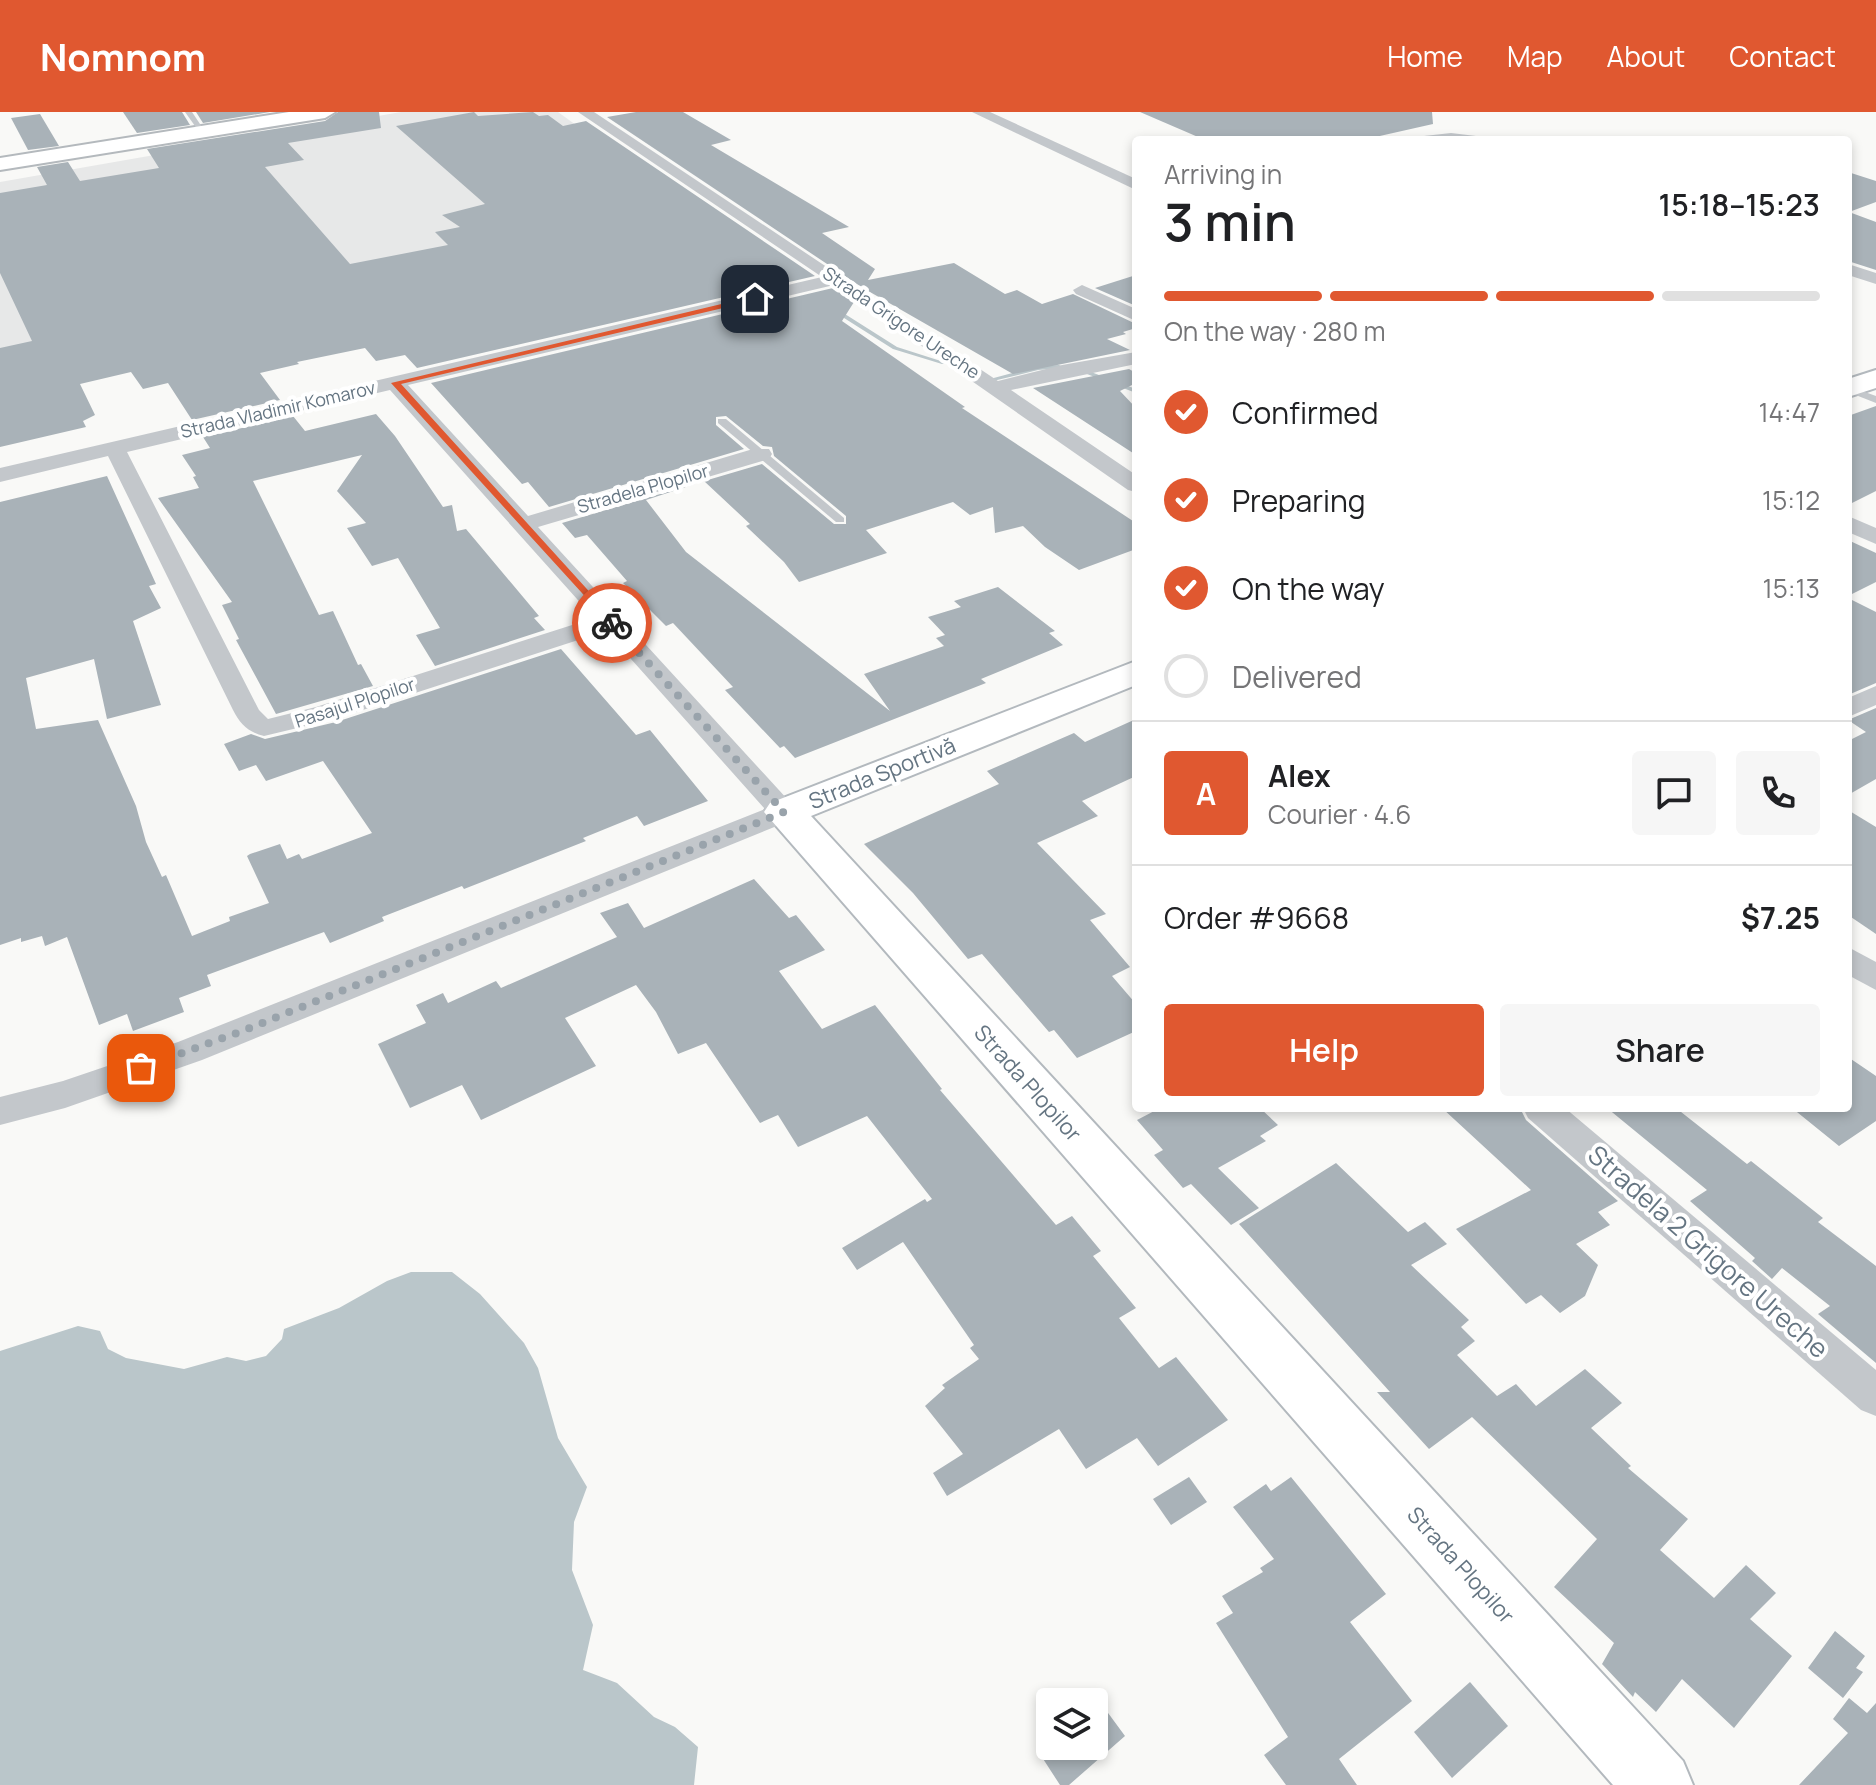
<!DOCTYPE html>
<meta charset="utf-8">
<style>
body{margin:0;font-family:Manrope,sans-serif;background:#f6f6f6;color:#202124;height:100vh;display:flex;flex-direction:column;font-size:30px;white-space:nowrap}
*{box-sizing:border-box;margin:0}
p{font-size:26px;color:#757577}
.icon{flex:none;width:44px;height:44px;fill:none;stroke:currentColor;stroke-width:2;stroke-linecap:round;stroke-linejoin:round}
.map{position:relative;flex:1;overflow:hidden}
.drawer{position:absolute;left:1132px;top:24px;width:720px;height:976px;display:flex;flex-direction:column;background:#fff;border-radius:8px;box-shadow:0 4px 12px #0003}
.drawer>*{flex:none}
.tools{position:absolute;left:1036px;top:1576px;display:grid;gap:16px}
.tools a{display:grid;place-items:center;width:72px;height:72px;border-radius:8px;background:#fff;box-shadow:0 4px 12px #0003;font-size:40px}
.pin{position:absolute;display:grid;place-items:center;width:68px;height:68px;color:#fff;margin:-34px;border-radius:16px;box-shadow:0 4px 12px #0006}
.courier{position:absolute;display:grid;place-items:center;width:80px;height:80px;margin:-40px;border:6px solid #e05830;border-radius:50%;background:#fff;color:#222;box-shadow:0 2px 10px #0007}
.overview em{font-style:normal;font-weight:600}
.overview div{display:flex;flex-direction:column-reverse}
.overview{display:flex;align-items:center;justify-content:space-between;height:136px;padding:0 32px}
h1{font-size:52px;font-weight:600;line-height:60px}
.bar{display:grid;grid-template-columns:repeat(4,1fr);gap:12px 8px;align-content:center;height:96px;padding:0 32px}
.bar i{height:10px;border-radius:6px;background:#e0e0e0}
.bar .current{background:#e05830}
.bar p{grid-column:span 4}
.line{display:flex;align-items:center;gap:20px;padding:0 32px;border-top:2px solid #e0e0e0}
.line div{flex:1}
.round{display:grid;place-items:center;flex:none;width:84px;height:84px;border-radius:8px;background:#f6f6f6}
ol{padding:0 32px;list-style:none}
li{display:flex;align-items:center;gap:24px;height:88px}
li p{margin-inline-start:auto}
li .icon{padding:8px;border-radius:50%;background:#e05830;color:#fff;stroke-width:4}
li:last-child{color:#757577}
li i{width:44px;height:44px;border:4px solid #e0e0e0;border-radius:50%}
.action{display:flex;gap:16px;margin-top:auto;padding:16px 32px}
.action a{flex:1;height:92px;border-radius:8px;background:#e05830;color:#fff;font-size:32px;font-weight:600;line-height:92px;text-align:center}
.action a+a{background:#f6f6f6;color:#202124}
header{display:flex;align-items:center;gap:48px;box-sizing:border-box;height:112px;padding:0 40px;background:#e05830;color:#fff}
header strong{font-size:38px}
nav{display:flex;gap:44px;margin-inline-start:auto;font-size:28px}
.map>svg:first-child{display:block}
</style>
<header>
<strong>Nomnom</strong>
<nav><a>Home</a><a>Map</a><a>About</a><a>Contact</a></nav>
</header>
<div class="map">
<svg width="1876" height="1673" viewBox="0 0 1876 1673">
<rect width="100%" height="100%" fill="#f9f9f7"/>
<!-- built -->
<path fill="#e7e8e8" d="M 401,0 L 558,0 L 773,156 L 0,271 L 0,70 Z"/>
<!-- water -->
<path fill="#bac6ca" d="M 411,1160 L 452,1160 L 480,1182 L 524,1231 L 538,1256 L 558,1326 L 587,1375 L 574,1410 L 572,1458 L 593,1513 L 583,1558 L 617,1571 L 654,1605 L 675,1615 L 698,1635 L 694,1673 L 0,1673 L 0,1239 L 78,1214 L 100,1219 L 108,1237 L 126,1246 L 184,1257 L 227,1245 L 246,1249 L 266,1244 L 282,1227 L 284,1217 L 339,1196 L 387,1169 Z"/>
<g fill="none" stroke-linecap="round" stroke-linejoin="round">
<!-- stream -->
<g fill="#bac6ca" fill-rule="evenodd">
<path d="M 833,197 L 837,197 L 897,235 L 947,251 L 942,252 L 893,237 L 833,199 Z"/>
<path d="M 1059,253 L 1061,254 L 1061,256 L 1038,258 L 993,269 L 990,267 L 1038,254 Z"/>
<path d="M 1087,260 L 1091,260 L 1136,277 L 1136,281 L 1087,262 Z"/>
</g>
</g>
<!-- building -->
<g fill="#a9b2b8">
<path d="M 123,0 L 182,0 L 190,13 L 137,21 Z"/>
<path d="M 196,0 L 270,0 L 203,11 Z"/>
<path d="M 338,0 L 379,0 L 381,16 L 288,31 L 304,48 L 265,55 L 350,152 L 448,133 L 435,120 L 460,115 L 442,103 L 485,92 L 396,14 L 474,0 L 478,4 L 533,0 L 539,4 L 548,3 L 563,14 L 586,9 L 815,164 L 417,256 L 405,243 L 376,249 L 365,236 L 297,250 L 299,252 L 260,261 L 280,288 L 192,308 L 168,271 L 143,277 L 131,260 L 80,272 L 95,303 L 83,309 L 86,315 L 0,335 L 0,236 L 32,229 L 0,161 L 0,81 L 47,73 L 37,55 L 68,50 L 80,69 L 159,56 L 147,37 L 325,9 Z"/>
<path d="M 636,0 L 683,0 L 731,28 L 711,33 L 849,115 L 822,121 L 875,157 L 868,168 L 954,151 L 1005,182 L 1017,178 L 1042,192 L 1073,182 L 1136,212 L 1136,216 L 1123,220 L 1126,222 L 1107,227 L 1130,238 L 1013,262 L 863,176 L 607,5 Z"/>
<path d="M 1140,0 L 1432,0 L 1433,12 L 1362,28 L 1205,28 Z"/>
<path d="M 40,2 L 59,34 L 28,38 L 11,6 Z"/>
<path d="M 1848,60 L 1876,69 L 1876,90 L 1849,100 L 1876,110 L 1876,158 L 1848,149 Z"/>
<path d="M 1136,163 L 1136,194 L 1095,176 Z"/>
<path d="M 833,176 L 854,190 L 842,209 L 965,295 L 962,296 L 1136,411 L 1136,437 L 1079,458 L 1045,435 L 1023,414 L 995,421 L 993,395 L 970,403 L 953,390 L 866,418 L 887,441 L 799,470 L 784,450 L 749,417 L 746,414 L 750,412 L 704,369 L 646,388 L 686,440 L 890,599 L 864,562 L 944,534 L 936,526 L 945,523 L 928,505 L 961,495 L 954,489 L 998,475 L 1055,519 L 1049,521 L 1063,533 L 981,567 L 986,571 L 795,646 L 784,634 L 780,636 L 725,578 L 733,575 L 673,511 L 666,514 L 623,471 L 627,469 L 587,423 L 575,426 L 562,411 L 762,352 L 834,412 L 846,412 L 846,404 L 774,344 L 772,335 L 763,334 L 726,304 L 716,305 L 716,313 L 744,337 L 549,395 L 528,370 L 522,372 L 431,271 Z"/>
<path d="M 1129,257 L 1136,261 L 1136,271 L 1120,279 L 1136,296 L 1136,343 L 1033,276 Z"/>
<path d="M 1876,294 L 1876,379 L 1848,393 L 1848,304 Z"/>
<path d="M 376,302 L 395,324 L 443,395 L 452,393 L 457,419 L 466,417 L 539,504 L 534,506 L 545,518 L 435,554 L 416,523 L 440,516 L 398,446 L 372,454 L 347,416 L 366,411 L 337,379 L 362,343 L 253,369 L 319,503 L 333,499 L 358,553 L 361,552 L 373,574 L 276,602 L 236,528 L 239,527 L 222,493 L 232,490 L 158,386 L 199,376 L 193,365 L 196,364 L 182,343 L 210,336 L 203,325 L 293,304 L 305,319 Z"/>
<path d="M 107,364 L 156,472 L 149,474 L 161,496 L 133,509 L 161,593 L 107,607 L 94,547 L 26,566 L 36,617 L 98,608 L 136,694 L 146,730 L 162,765 L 166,763 L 192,824 L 230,809 L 229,805 L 269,791 L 247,744 L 250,742 L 280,732 L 287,747 L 299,742 L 302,747 L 372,721 L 323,649 L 266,669 L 256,653 L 239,659 L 224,632 L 251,622 L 265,627 L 336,610 L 561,537 L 636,623 L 650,618 L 708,689 L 644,714 L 637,704 L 583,726 L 586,729 L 464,777 L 462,774 L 382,805 L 384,809 L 330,831 L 324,820 L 207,863 L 211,874 L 179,886 L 184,900 L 133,919 L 127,902 L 99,913 L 67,825 L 45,834 L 42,824 L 21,830 L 21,826 L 0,833 L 0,390 Z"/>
<path d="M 1848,428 L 1876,441 L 1876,470 L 1848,484 Z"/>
<path d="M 1848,486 L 1876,500 L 1876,571 L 1848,583 Z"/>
<path d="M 1876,596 L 1876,667 L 1848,683 L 1848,629 L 1866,620 L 1848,608 Z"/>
<path d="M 1136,607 L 1136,664 L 1082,689 L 1098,704 L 1037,731 L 1106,802 L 1090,808 L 1130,855 L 1112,864 L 1136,892 L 1136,919 L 1077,946 L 1054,918 L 1049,920 L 982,842 L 968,847 L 913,781 L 864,732 L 999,672 L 987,659 L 1074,621 L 1085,630 Z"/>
<path d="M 1848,698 L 1876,715 L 1876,822 L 1848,803 Z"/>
<path d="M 754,767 L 789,806 L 796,803 L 825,838 L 779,859 L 822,917 L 875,893 L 942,977 L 940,978 L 1056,1113 L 1072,1104 L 1101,1139 L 1093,1144 L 1136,1196 L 1119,1206 L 1159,1256 L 1176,1245 L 1228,1308 L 1158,1354 L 1137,1326 L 1086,1357 L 1059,1317 L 947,1384 L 933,1361 L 963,1342 L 925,1294 L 945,1276 L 942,1273 L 979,1247 L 970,1236 L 974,1233 L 903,1130 L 857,1158 L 842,1136 L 925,1087 L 927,1090 L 932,1087 L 867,1004 L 798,1035 L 778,1003 L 760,1011 L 706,931 L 678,942 L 656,900 L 636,873 L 565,906 L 596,954 L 481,1008 L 462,973 L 410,996 L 378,932 L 426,911 L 416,893 L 443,881 L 448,891 L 496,869 L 501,876 L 617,825 L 600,801 L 628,791 L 644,816 Z"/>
<path d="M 1848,945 L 1876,964 L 1876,1009 L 1839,1034 L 1792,996 L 1848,996 Z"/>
<path d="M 1160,996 L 1260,996 L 1278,1013 L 1260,1024 L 1266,1029 L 1218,1056 L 1259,1096 L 1231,1113 L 1191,1072 L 1183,1076 L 1154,1043 L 1163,1038 L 1137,1008 Z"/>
<path d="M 1442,996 L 1520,996 L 1526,1008 L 1618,1089 L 1598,1100 L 1610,1113 L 1576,1132 L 1598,1153 L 1585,1184 L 1560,1201 L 1541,1183 L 1526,1192 L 1456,1117 L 1531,1078 Z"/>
<path d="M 1607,996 L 1676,996 L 1747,1052 L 1751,1049 L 1823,1106 L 1818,1110 L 1876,1154 L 1876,1251 L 1818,1202 L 1830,1194 L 1782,1156 L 1772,1167 L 1752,1149 L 1755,1146 L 1690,1089 L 1707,1078 Z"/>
<path d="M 1336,1051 L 1408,1120 L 1425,1110 L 1447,1132 L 1411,1153 L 1469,1208 L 1461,1215 L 1475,1229 L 1457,1243 L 1497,1284 L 1516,1272 L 1536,1294 L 1585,1257 L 1622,1291 L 1591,1316 L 1631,1354 L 1628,1356 L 1688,1407 L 1660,1438 L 1714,1486 L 1746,1453 L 1776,1481 L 1750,1507 L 1792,1544 L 1734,1616 L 1682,1567 L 1656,1600 L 1635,1580 L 1633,1585 L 1602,1552 L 1614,1531 L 1554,1475 L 1597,1427 L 1472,1305 L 1429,1337 L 1377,1280 L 1390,1280 L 1239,1112 Z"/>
<path d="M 1189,1365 L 1207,1390 L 1171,1413 L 1153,1387 Z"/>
<path d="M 1291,1365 L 1386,1482 L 1350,1510 L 1412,1589 L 1339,1647 L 1357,1673 L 1286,1673 L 1264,1643 L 1288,1625 L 1216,1511 L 1233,1501 L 1222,1484 L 1263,1460 L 1260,1456 L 1274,1447 L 1233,1395 L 1266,1372 L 1271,1379 Z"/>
<path d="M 1835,1519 L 1865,1544 L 1856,1556 L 1863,1560 L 1843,1586 L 1808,1556 Z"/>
<path d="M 1470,1570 L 1508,1614 L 1452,1666 L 1414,1620 Z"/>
<path d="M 1849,1586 L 1867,1601 L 1876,1591 L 1876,1673 L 1799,1673 L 1848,1621 L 1833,1607 Z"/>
<path d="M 1100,1590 L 1125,1624 L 1069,1673 L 1060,1673 L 1038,1639 L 1050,1630 L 1050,1634 L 1094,1634 L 1094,1594 Z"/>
</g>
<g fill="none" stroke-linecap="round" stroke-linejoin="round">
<!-- secondary casing -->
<g stroke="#b3b9be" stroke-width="4">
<g id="secondary">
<path d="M 1876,258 L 1876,276 L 1848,285 L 1848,267 Z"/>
<path d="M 1136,549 L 1136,573 L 811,704 L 1683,1649 L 1693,1673 L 1613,1673 L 764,700 L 770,691 Z"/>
</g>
</g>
<!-- primary casing -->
<g stroke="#b4b9bd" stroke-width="4">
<path id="primary" d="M 289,0 L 335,0 L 325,6 L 0,58 L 0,46 Z"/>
</g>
<!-- lane -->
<g fill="#c3c7cb" fill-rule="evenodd">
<path d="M 185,0 L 192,0 L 206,21 L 200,21 Z"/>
<path d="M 1848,274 L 1876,284 L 1876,291 L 1848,280 Z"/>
<path d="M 718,307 L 726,307 L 844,406 L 844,410 L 836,410 L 718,311 Z"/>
</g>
<!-- street -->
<g fill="#c3c7cb" fill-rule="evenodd">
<path d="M 578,0 L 594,0 L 998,269 L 1062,253 L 1136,240 L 1136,252 L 1011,278 L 1136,363 L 1136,380 L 1128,378 L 834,173 L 408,273 L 528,404 L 753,337 L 769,337 L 772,342 L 769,347 L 538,415 L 799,700 L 794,707 L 202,948 L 65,996 L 0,1013 L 0,985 L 63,969 L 178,930 L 765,697 L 606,519 L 335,607 L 264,624 C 248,620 240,612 233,598 L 108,344 L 0,370 L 0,356 L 822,165 ZM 390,278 L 594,506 L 316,595 L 268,607 L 259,598 L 127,340 Z"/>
<path d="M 972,0 L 990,0 L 1136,67 L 1136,78 Z"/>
<path d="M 1451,21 L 1476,24 L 1483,28 L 1417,28 L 1424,24 Z"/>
<path d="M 1848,152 L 1876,161 L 1876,172 L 1848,163 Z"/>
<path d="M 1082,173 L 1136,197 L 1136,209 L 1076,182 L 1073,178 Z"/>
<path d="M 1848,404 L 1876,416 L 1876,432 L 1848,420 Z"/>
<path d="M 1876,574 L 1876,593 L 1848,605 L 1848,586 Z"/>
<path d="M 1848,835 L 1876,850 L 1876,878 L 1848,863 Z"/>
<path d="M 1523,996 L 1565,996 L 1876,1258 L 1876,1304 L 1861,1298 L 1528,1006 Z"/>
</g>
<!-- secondary -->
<use href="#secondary" fill="#fff" fill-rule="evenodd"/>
<!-- primary -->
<use href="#primary" fill="#fff" fill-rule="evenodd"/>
</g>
<!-- route -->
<path fill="#e05830" d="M 755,184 L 757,188 L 401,272 L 615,508 L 615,513 L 612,514 L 391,271 Z"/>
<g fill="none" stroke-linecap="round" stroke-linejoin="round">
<!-- done -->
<path stroke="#99a3ab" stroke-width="8" stroke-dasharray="0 14.4" d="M 141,956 L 245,918 L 784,700 L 612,511"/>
</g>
<g text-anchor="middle" stroke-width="8" stroke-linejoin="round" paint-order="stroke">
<!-- far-street labels -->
<g font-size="18" fill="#657582" stroke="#fff">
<text transform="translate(901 211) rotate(34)" y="6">Strada Grigore Ureche</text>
<text transform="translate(278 298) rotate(-13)" y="6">Strada Vladimir Komarov</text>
<text transform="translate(643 377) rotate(-16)" y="6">Stradela Plopilor</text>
<text transform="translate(355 591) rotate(-18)" y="6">Pasajul Plopilor</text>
</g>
<!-- street labels -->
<g font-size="22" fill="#657582" stroke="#fff">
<text transform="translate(882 661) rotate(-22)" y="8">Strada Sportivă</text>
<text transform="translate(1028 971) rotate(48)" y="8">Strada Plopilor</text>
<text transform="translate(1461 1453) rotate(48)" y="8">Strada Plopilor</text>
</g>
<!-- near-street labels -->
<g font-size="26" fill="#657582" stroke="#fff">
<text transform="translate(1708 1140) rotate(41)" y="9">Stradela 2 Grigore Ureche</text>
</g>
</g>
</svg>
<div class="tools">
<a><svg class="icon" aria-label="layers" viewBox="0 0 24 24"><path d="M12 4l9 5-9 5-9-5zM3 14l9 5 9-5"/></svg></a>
</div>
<div class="pin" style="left:141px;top:956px;background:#ea580c"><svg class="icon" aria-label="bag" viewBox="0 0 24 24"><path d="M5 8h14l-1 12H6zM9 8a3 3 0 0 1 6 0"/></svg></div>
<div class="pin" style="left:755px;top:187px;background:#1f2937"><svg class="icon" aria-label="home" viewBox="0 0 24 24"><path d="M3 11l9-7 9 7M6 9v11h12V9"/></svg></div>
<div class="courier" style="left:612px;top:511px"><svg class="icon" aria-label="bike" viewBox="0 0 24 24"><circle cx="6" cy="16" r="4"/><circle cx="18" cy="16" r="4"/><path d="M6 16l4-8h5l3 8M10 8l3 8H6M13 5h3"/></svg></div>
<section class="drawer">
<div class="overview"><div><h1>3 min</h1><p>Arriving in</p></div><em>15:18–15:23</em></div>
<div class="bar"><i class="current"></i><i class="current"></i><i class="current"></i><i></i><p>On the way · 280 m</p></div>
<ol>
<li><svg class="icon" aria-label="check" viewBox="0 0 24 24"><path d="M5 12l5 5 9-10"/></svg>Confirmed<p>14:47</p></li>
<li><svg class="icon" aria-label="check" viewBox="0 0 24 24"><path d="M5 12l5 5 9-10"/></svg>Preparing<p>15:12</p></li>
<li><svg class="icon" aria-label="check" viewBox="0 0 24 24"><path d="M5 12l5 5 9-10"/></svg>On the way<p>15:13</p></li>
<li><i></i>Delivered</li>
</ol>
<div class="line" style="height:144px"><b class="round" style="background:#e05830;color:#fff">A</b><div><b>Alex</b><p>Courier · 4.6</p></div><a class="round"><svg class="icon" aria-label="chat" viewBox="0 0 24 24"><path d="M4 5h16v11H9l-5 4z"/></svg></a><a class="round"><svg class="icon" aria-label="phone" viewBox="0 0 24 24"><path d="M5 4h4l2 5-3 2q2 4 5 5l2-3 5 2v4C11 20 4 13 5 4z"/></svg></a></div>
<div class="line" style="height:104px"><div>Order #9668</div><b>$7.25</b></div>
<div class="action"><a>Help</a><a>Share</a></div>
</section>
</div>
